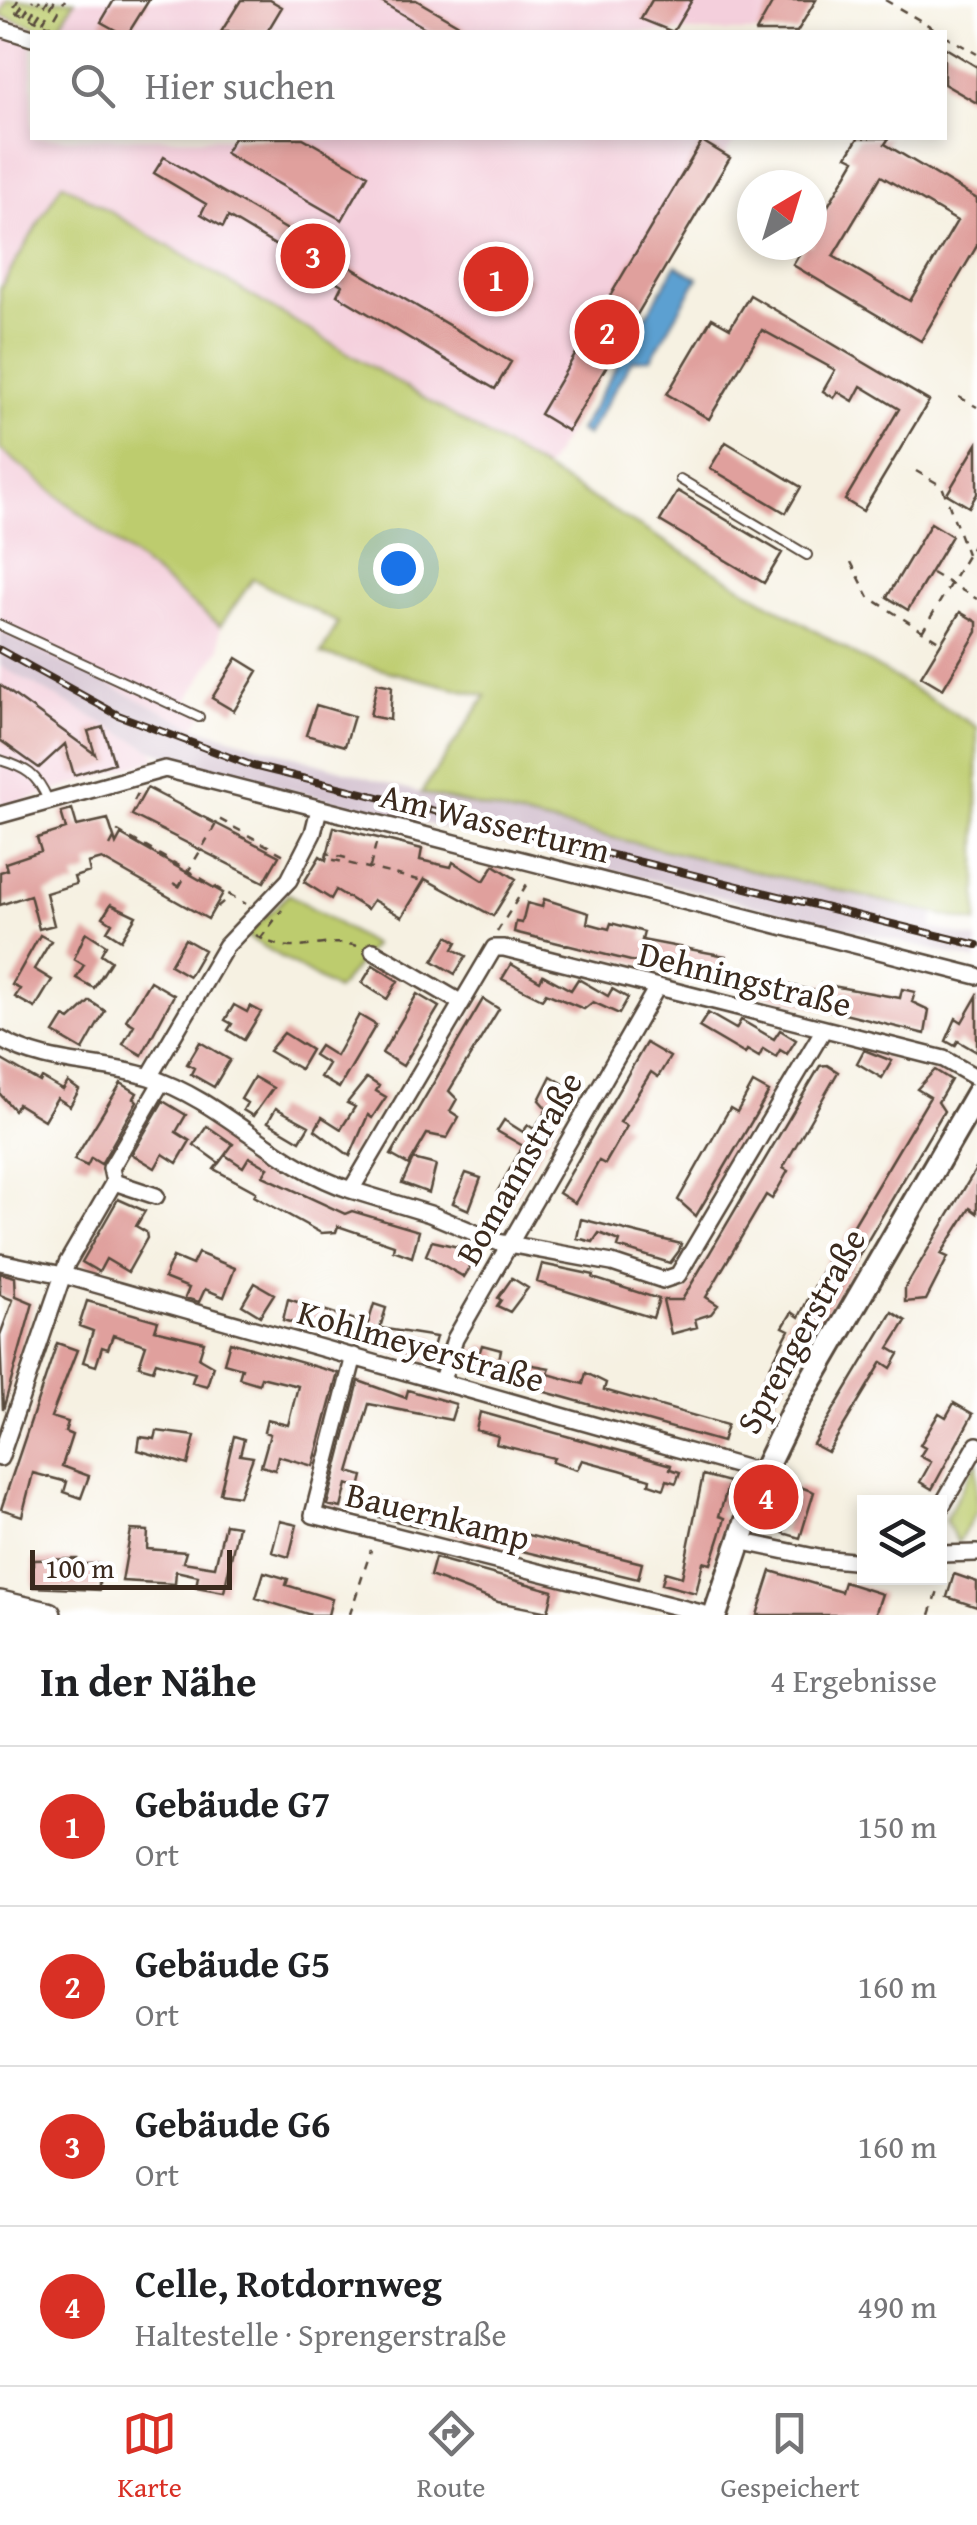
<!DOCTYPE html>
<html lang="de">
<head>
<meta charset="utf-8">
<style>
	:root { --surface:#fff; --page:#f6f6f6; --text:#202124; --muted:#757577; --line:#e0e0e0; --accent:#d93025 }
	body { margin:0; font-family:"Gentium Book Plus",serif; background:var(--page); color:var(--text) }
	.controls { position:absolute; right:30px; bottom:30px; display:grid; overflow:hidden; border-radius:0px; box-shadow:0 5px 15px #0003 }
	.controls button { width:90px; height:90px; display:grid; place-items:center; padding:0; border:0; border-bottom:2px solid var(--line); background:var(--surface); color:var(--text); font:50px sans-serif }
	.compass { position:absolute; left:737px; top:170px; width:90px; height:90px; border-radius:50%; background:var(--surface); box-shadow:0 5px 15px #0003; rotate:38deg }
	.scale { position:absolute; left:30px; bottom:25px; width:202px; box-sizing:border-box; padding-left:10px; border:5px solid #3b2a1e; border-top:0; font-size:28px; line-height:35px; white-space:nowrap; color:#3b2a1e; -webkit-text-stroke:8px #fff; paint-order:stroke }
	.you { position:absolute; left:398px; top:568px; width:35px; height:35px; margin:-25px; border:8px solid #fff; border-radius:50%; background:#1a73e8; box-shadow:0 0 0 15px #1a73e833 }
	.badge { display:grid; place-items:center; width:65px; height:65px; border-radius:50%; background:var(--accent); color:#fff; font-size:32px; font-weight:700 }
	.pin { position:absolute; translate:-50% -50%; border:5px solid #fff; box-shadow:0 2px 10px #0006 }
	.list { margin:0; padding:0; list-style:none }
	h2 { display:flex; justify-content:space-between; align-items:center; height:130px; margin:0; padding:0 40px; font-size:42px }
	h2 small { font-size:32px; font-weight:400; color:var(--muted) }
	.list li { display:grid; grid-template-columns:65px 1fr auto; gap:30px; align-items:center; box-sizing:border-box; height:160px; padding:0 40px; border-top:2px solid var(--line) }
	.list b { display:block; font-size:38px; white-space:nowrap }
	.list p { margin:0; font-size:32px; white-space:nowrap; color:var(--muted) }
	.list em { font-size:32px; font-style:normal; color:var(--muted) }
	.icon { flex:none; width:55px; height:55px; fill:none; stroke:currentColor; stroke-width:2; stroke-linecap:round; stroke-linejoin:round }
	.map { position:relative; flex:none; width:977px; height:1615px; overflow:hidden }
	.search { position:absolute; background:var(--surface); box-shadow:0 5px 15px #0003; left:30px; right:30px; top:30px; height:110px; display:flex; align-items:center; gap:25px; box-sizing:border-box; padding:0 35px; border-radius:0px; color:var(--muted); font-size:38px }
	.sheet { height:770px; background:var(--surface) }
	nav { display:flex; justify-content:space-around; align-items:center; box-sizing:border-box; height:140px; border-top:2px solid var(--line); background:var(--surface); font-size:28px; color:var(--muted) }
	nav a { display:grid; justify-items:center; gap:5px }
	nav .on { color:var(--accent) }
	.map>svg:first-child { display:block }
	.built { fill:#f4cfdc }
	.industrial { fill:#d0bdcc }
	.green { fill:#bdcc6e; stroke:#7c7b46; stroke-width:2.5 }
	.water { fill:#5ca0d1; stroke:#4c6578; stroke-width:2.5 }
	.building { fill:#e0a09d; fill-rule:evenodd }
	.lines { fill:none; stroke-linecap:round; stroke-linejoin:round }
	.lane-casing { stroke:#57483b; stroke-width:12 }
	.street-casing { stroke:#57483b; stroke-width:20 }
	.secondary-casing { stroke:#57483b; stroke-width:28 }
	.primary-casing { stroke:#57483b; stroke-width:30 }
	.path { stroke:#57483b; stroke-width:2.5; stroke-dasharray:8 8; stroke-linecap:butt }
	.lane { stroke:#fff; stroke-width:8 }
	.street { stroke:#fff; stroke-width:15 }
	.secondary { stroke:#fff; stroke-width:22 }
	.primary { stroke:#fff; stroke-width:25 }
	.rail-casing { stroke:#3b2a1e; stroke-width:8 }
	.rail { stroke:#fff; stroke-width:4; stroke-dasharray:11; stroke-linecap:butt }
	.labels { text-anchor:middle; stroke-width:9; stroke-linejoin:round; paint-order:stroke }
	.street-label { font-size:35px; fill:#3b2a1e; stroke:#fff }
</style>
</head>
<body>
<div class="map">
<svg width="977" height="1615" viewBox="0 0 977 1615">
	<rect width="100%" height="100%" fill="#fff"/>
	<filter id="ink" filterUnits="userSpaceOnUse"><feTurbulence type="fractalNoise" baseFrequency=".01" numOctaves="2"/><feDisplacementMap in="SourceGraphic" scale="20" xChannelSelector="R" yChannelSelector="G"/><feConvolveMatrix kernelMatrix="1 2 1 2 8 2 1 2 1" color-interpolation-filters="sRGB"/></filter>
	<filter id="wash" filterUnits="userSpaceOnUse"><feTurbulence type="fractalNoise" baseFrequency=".0048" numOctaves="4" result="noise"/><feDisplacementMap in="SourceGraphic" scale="40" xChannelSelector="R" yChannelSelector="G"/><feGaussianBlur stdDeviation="2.25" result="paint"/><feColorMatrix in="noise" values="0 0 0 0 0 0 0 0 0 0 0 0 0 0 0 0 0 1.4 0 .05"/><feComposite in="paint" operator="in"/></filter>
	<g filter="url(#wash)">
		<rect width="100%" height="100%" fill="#f6f1e2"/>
		<!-- built -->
		<path class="built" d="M0,0h816l-19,32h-765v106h704l-10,16 4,4 -205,346 -204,150 17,-31 -85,-44 -33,47v22l-32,52 19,8 -12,19 -195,-95z
			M0,666l152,84 5,9 -157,49z"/>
		<!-- industrial -->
		<path class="industrial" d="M0,632l195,95 226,66 514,120 -3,15 45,11v22l-764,-190 -61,-21 -152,-84z"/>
		<!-- green -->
		<path class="green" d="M7,0h68l-19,32h-5l-51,-16z
			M62,183l915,544v196l-556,-130 65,-97 -165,-42 17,-31 -85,-44 -33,47 -220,-177v-160z
			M289,894l84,51 -36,45 -91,-54z
			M977,1460v51l-19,32 -13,-23z"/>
		<!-- water -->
		<path class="water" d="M676,265l22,13 -47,81 -19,1 -45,76 -8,-5z"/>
		<g id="blocks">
			<!-- building -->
			<path class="building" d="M114,0h35l-20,32h-10l-18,-10z
				M241,0h29l12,7 -15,25h-46z
				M378,0h38l55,32h-39z
				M652,0h40l-19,32 -32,-13z
				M774,0h42l-19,32h-41z
				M944,47l33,20v36l-33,-19z
				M234,138h69l65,37 -26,45 -117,-67z
				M858,138h31l-4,6 92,55v47l-56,95 -128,-76 12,-20h7v-12l43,-73 -8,-4zM881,176l76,45 -47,80 -77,-45z
				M702,141l28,17 -162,273 -28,-17z
				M164,157l347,205 -16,27 -158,-94 5,-10 -114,-68 -5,10 -22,-13 5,-10 -52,-31z
				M480,249l50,29 -18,30 -49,-29z
				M750,295l179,106 -66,110 -18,-11 54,-91 -38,-23 -8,15 -15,-9 -4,6 -11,-7 12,-21 -73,-40 -53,89 -42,-25 45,-76 18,10z
				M726,442l75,45 -15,26 -76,-45z
				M977,444v50l-8,13 -22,-13z
				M678,491l104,62 -18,30 -104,-62z
				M931,523l21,13 -44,74 -21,-13z
				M960,612l17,10v10l-34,57 -22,-13z
				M237,658l21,13 -24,40 -22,-13z
				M377,683l15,3 -2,34 -20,-4z
				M0,685l95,69 -7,-23 15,-4 11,36 -40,12 -9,-31 -26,24 -39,-28z
				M316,705l38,11 -9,30 -39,-11z
				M147,788l132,68 -15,26 -132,-67z
				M72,809l5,17 31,-7 8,25 5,-9 102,58 -15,26 -106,-60 -14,4 2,9 -16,5 2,7 -30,9 8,32 -15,4 -9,-34 -30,10v-33l7,-2 -2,-7 36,-12 -4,-13 29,-9 -5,-17z
				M334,827l88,22 -2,11 31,7 2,-5 31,19 10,-16 22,14 -23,37 -68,-37 -23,38 -29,-17 -6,9 -31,-19 -5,9 -27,-17 16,-26 6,4z
				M544,899l45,14 -2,10 22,6 2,-6 33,9 -2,8 84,16 -3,13 96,23 2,-8 79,14 2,-9 13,3 -3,10 17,8 -4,24 -411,-102 2,-10 6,1 5,-20 15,4z
				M111,904l25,12 -15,24 -14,-9 5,-8 -9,-6z
				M86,932l20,13 -5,9 10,7 -17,27 -18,-10 8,-13 -10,-6z
				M40,935l11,6 -17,28 18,11 -17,28 -20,-11 5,-8 -8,-4z
				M448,936l9,6 -4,7 13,7 -11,18 -22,-13z
				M185,939l19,11 -15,26 -19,-11z
				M511,964l29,17 3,-6 28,15 7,-11 30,17 4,-7 16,9 -9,16 -26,-12 -9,7 -38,-16 -4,6 -40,-20z
				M373,965l25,16 -11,18 -25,-16z
				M150,981l24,14 -32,60 -19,-11 11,-19 -8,-5z
				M417,994l22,13 -36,59 -21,-13z
				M977,996v56l-19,-11 -3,5 -9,-5 10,-23 6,4z
				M483,999l16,10 -50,82 8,8 -7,12 9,6 -12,21 -20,-4 -18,31 -18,-10z
				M90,1001l15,10 -22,39 -29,-17 10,-16 6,3z
				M234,1005l13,7 3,-6 11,6 -17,28 -16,-10 4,-6 -7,-4z
				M708,1013l28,16 5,-9 33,19 6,-9 16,10 -9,14 -7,-4 -4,7 -13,-8 -4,8 -12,-7 -2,4 -46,-27z
				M359,1015l17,10 -37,63 -19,-11 8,-13 -14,-9 6,-9 16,10z
				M284,1033l27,17 -11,19 -31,-18z
				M200,1042l30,18 -16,27 -23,-13 3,-6 -7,-4z
				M646,1043l24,14 -12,20 -7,-5 -31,50 7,4 -22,38 -6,-3 -24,42 -16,-10z
				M864,1050l28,11 -10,17 -25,-15z
				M0,1059l40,23 2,-4 21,12 5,-8 11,8 -9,16 -13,-8 -13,22 -26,-16 -4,6 -14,-16z
				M827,1065l11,7 -55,96 5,3 -16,28 -6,-4 -60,102 12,8 -7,9 -16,5 2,8 -26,7 -8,-34h19l138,-234z
				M935,1070l16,10 -13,22 6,9 -182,309 -13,-12 40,-78 -6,-3 9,-15 7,5 35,-70 5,3 31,-52 60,-101 -13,-8z
				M551,1076l16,10 -4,13 5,3 -56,99 -15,-9 26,-46 -26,-15 7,-11 19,12 5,-7 6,4 13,-20 -8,-9z
				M254,1077l19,11 -20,28 -10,-6 4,-7 -6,-4z
				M367,1078l12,8 -3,5 10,6 -14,21 -4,-3 -18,41 -35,-26 7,-13 19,12 14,-22 -8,-4z
				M121,1083l16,10 -3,5 3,3 -36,63 -10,-6 -4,8 -13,-6z
				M753,1083l16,9 -73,124 -18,-16 52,-92 7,4z
				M163,1101l23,14 -10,17 14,9 -13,22 -14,-9 -8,14 -23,-14z
				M276,1108l33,18 -9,15 -32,-19z
				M207,1126l26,18 -14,19 -25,-18z
				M225,1155l18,12 6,-10 19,11 -5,8 82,38 7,-3 67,20 -7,26 -19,-7 1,-5 -56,-19 -2,6 -15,1 -67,-37 2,-4 -42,-23z
				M413,1159l23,6 -7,28 -27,-10z
				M977,1167v46l-7,-5 -29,46 7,3 -22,43 -21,2v-14z
				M466,1173l15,5 -12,32 -16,-7z
				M118,1199l27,12 -9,15 10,6 1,6 -19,34 -22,-13 -7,13 -17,-10z
				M581,1219l100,25 -2,7 -9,12 -52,-16 2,-6 -21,-8 -6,9 -16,-4z
				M432,1241l26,6 18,11 -12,19 -38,-22z
				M198,1253l37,15 -11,29 -19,-8 -6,13 -14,-4 4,-10 -25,-10 9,-21 19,8z
				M542,1264l52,11 -1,3 66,21 -6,19 -116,-36z
				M0,1273l15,4 1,19 17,7 -30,107 -3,-75 13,-35 -13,-5z
				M512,1278l16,10 -18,24 -13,-6 4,-6 -3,-2z
				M255,1283l19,11 -14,22 -18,-11z
				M288,1299l80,25 6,-20 12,4 -6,20 56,9 -7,24 -146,-41z
				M87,1301l71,20 -3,9 49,12 -5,16 14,8 -6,20 -15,-4 3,-9 -39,-11 -3,8 -14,-4 7,-21 -33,-10 -5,14 -6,-2 -6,19 -13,-4 10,-31 -14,-5z
				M892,1312l14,9 -17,27 10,6 -8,14 -9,-6 -54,90 -15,-8z
				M230,1342l108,31 -25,93 -35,-10 -3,14 -14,-4 9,-32 -6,-2 3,-12 21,5 10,-39 -37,-9 -2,7 -20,-6 3,-10 -18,-5z
				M57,1343l20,7 -26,67 17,5 -3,10 7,3 -10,31 27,10 -8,22 -17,-6 3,-10 -34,-9 -11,43 -21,-7z
				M482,1345l19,5 -2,9 51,9 -2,6 35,10 3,-11 20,10 -2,7 123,35 -5,17 -258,-73 1,-17 5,-4 10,3z
				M359,1381l47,17 2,-8 48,14 -5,16 -82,-16 -20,68 14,4 -3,12 -13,-4 -6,24 -14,-3z
				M954,1403l19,11 -41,75 -12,-7 11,-20 -11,-6 5,-8 -5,-3 19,-32 7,4z
				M480,1412l191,53 -1,4 10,3 -4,11 -9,-3 -3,9 -15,-5 1,-5 -30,-9 -38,-10 -5,10 -25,-8 2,-4 -58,-14 2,-8 -22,-6z
				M157,1431l38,5 -7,29 -50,-15 2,-13 15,2z
				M234,1436l10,3 -4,16 13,2 -14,39 -19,-3z
				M703,1475l26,7 -10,34 6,2 -5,18 -9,28 -8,-2 -7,31 -34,-9 3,-12 17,5z
				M798,1486l16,6 -14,46 -17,-5z
				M384,1498l49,12 -4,19 -50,-12z
				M454,1517l188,46 -4,16 -187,-45z
				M280,1521l17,4 -8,32 -17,-5z
				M225,1524l13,2 -14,66 -28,-5 2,-11 -22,-5 -1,13 -53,-3 9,-51 17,1 -1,18 39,3 -3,10 32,5z
				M435,1558l118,33 -5,21 -50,-10 -68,-26z
				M77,1559l-1,5h23v26l-66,-3v-27z
				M771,1571l70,21 3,-10 38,12 -7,21h-118z
				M264,1572l24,7 -2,6 46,14 -4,16h-17l-55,-17z
				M954,1574l23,8v25l-30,-10z"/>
		</g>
	</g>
	<g filter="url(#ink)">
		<use href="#blocks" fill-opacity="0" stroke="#57483b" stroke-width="2.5"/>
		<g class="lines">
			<!-- lane casing -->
			<g class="lane-casing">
				<path id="lane" d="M680,479l127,76
					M0,625l199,92
					M0,760c26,8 37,14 48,40"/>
			</g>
			<!-- street casing -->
			<g class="street-casing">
				<path id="street" d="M0,28l32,10
					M0,815l165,-46 812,207
					M373,951l87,51
					M824,1029l-146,246 -15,5 -51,-17 -115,-21 -67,-28 -79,-24 143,-242h10l440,111 33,19
					M0,1039c48,28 98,22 149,38 74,24 127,89 202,113
					M149,1077l77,-131 63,-66 24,-47 6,-24
					M114,1182l42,14
					M0,1262l63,13 700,198
					M354,1356l-41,159 396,100
					M442,1380l13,-41 201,-350
					M0,1458l67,-195 47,-81 -3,-14 50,-85
					M940,1509l37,-64
					M739,1541l80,17 45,4
					M940,1554l37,-1"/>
			</g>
			<!-- secondary casing -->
			<g class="secondary-casing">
				<path id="secondary" d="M715,1615l48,-142 30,-62 184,-317"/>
			</g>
			<!-- primary casing -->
			<g class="primary-casing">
				<path id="primary" d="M0,1604l48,11"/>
			</g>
			<!-- path -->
			<path class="path" d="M18,0l-6,11 38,15
				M885,0l55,32
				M18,12l8,-12
				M24,15l9,-15
				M30,17l10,-17
				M36,19l12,-19
				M43,22l12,-22
				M47,31l18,-31
				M944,35l33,19
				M959,397l18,10
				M916,471l26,15 25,68
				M851,562l18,35 71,45
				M932,573l45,26
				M922,632l55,-93
				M151,789l63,34
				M134,801l4,-8
				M110,846l8,-15 128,73
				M346,858l-19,-5 -1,5 101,24
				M370,867l8,-31
				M173,883l11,6
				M179,887l40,-68 65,36
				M217,907l13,-11
				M497,932l33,-53
				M256,935c41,26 61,0 102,11
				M260,939l22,-29
				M350,1614l21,-64
				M930,1615l15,-46"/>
			<!-- lane -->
			<use href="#lane" class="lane"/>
			<!-- street -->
			<use href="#street" class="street"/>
			<!-- secondary -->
			<use href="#secondary" class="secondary"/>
			<!-- primary -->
			<use href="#primary" class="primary"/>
			<!-- rail casing -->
			<g class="rail-casing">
				<path id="rail" d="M0,650l118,65 135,51 724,179"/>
			</g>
			<!-- rail -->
			<use href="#rail" class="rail"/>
		</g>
	</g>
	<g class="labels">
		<!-- street labels -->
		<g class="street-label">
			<text transform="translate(495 823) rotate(14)" y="12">Am Wasserturm</text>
			<text transform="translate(745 979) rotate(14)" y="12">Dehningstraße</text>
			<text transform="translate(519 1168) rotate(-60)" y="12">Bomannstraße</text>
			<text transform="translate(801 1331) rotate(-61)" y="12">Sprengerstraße</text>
			<text transform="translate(421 1346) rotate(16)" y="12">Kohlmeyerstraße</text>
			<text transform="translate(438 1516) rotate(14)" y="12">Bauernkamp</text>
		</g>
	</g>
</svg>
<div class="controls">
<button><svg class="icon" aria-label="layers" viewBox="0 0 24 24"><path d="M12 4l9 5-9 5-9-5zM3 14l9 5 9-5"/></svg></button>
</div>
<svg class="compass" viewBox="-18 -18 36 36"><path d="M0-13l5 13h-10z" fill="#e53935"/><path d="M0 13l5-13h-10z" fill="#757577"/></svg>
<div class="scale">100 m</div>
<div class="you"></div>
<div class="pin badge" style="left:496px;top:279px">1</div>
<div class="pin badge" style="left:607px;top:332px">2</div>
<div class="pin badge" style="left:313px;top:256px">3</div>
<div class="pin badge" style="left:766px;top:1497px">4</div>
<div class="search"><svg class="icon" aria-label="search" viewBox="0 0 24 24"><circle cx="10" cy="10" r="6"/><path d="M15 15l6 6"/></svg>Hier suchen</div>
</div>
<section class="sheet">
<h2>In der Nähe<small>4 Ergebnisse</small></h2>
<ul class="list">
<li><span class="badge">1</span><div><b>Gebäude G7</b><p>Ort</p></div><em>150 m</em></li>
<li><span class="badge">2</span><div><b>Gebäude G5</b><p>Ort</p></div><em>160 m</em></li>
<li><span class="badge">3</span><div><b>Gebäude G6</b><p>Ort</p></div><em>160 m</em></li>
<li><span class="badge">4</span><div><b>Celle, Rotdornweg</b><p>Haltestelle · Sprengerstraße</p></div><em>490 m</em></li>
</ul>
</section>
<nav>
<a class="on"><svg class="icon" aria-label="map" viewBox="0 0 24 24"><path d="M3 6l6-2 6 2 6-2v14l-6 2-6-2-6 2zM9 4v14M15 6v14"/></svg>Karte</a>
<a><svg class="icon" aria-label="directions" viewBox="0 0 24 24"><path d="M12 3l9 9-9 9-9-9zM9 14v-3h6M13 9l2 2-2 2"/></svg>Route</a>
<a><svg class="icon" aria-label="saved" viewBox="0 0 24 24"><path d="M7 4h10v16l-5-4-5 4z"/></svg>Gespeichert</a>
</nav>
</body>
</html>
